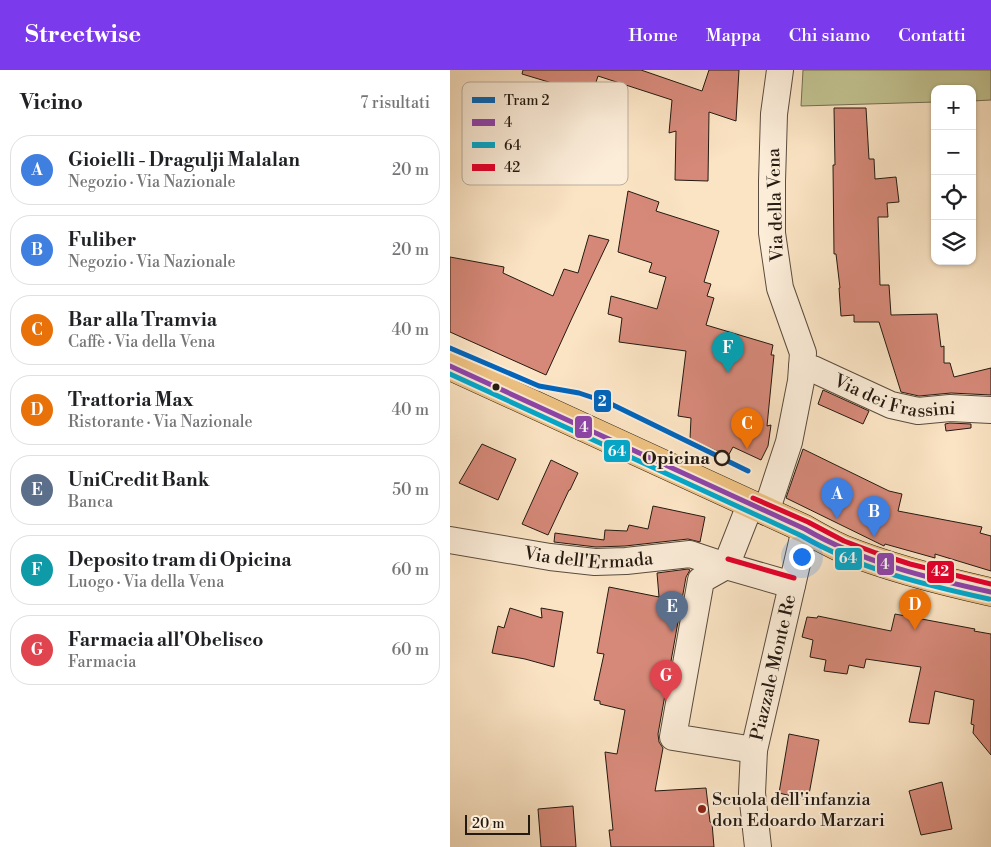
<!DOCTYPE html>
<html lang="it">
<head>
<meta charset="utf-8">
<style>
	:root { --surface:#fff; --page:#f2f2f2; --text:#202124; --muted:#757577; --line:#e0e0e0; --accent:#7c3aed }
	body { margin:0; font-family:"Libre Bodoni",serif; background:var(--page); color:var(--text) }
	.controls { position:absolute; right:15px; top:15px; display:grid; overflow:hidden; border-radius:10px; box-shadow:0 1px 4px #0004 }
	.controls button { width:45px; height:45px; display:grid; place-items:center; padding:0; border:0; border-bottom:1px solid var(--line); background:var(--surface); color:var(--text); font:25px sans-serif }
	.scale { position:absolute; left:15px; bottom:12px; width:65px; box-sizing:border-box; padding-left:5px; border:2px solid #241a11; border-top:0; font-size:14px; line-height:18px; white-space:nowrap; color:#241a11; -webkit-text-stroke:4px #fcedd9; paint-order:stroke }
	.you { position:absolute; left:351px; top:486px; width:18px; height:18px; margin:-12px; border:4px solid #fff; border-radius:50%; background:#1a73e8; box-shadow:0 0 0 8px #1a73e833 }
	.badge { display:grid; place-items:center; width:32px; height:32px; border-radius:50%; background:var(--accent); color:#fff; font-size:16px; font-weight:700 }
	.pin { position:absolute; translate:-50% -41px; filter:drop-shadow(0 1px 2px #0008) }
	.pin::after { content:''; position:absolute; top:26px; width:18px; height:15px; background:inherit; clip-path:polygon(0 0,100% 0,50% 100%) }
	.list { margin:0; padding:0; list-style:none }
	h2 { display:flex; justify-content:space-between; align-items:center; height:65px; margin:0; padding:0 20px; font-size:21px }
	h2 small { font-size:16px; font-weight:400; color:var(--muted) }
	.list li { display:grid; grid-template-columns:32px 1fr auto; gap:15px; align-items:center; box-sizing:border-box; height:70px; margin:0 10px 10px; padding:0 10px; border:1px solid var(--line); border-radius:20px }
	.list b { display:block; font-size:19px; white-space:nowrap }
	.list p { margin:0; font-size:16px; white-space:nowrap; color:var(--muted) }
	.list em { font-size:16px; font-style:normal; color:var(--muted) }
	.icon { flex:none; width:28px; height:28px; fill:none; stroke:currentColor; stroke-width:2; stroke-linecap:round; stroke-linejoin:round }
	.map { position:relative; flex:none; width:541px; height:777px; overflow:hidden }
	header { display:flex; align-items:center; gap:30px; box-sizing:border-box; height:70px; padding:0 25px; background:var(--accent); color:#fff }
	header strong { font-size:24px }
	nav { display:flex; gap:28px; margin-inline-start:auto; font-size:18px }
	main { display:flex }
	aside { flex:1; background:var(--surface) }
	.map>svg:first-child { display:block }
	.green { fill:#c2c391; stroke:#736e51 }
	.building { fill:#d68979; stroke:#241a11 }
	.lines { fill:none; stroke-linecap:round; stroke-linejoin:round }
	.street-casing { stroke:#5a4c3e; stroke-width:28 }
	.primary-casing { stroke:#241a11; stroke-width:29 }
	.street { stroke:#fcedd9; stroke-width:26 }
	.primary { stroke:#eec282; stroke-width:28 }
	.bus-1-casing { stroke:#fcedd9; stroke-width:9 }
	.bus-2-casing { stroke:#fcedd9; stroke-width:9 }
	.bus-3-casing { stroke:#fcedd9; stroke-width:9 }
	.bus-1 { stroke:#8e44ad; stroke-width:5 }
	.bus-2 { stroke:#00a9ce; stroke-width:5 }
	.bus-3 { stroke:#e4002b; stroke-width:5 }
	.tram-1-casing { stroke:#fcedd9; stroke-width:9 }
	.tram-1 { stroke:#0065bd; stroke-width:5 }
	.bus-dot { fill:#241a11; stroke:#fcedd9; stroke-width:2 }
	.stop-dot { fill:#fcedd9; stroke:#241a11; stroke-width:2.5 }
	.poi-dot { fill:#8f2418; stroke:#fcedd9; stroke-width:2 }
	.labels { text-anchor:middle; stroke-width:4; stroke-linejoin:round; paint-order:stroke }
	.street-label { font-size:18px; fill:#241a11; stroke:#fcedd9 }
	.stop-label { font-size:18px; font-weight:bold; fill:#241a11; stroke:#fcedd9; text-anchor:end }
	.poi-label { font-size:18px; fill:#241a11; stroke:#fcedd9; text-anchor:start }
	.key { fill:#fcedd9; stroke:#bbae9d; stroke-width:1 }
	.key-label { font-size:14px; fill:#241a11 }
	.line-badge { stroke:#fcedd9; stroke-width:2 }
	.badge-label { font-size:14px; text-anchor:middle; font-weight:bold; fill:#fff }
</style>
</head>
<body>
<header>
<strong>Streetwise</strong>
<nav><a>Home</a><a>Mappa</a><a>Chi siamo</a><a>Contatti</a></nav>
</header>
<main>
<aside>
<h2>Vicino<small>7 risultati</small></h2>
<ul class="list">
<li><span class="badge" style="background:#3f7fe0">A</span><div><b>Gioielli - Dragulji Malalan</b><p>Negozio · Via Nazionale</p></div><em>20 m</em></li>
<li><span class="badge" style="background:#3f7fe0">B</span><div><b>Fuliber</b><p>Negozio · Via Nazionale</p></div><em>20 m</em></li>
<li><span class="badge" style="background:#e8710a">C</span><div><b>Bar alla Tramvia</b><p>Caffè · Via della Vena</p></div><em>40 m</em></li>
<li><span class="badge" style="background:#e8710a">D</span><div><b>Trattoria Max</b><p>Ristorante · Via Nazionale</p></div><em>40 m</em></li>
<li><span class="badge" style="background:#5c6f8a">E</span><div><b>UniCredit Bank</b><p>Banca</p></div><em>50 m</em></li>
<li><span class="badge" style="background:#0f9aa8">F</span><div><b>Deposito tram di Opicina</b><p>Luogo · Via della Vena</p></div><em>60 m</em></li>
<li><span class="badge" style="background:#e0444e">G</span><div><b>Farmacia all'Obelisco</b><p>Farmacia</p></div><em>60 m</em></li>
</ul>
</aside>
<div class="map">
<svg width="541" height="777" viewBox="0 0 541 777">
	<rect width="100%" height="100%" fill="#fbe4c4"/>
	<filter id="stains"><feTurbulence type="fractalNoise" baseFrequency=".004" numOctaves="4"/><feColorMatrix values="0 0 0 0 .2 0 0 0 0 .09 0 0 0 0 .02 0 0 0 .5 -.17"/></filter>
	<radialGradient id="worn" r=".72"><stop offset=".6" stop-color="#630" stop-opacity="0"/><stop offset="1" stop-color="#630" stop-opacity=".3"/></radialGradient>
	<!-- green -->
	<path class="green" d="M353,0h188v30l-19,1v-12h-37v13l-134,4z"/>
	<!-- building -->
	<path class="building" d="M73,0h118l61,21 7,-21h30l-3,51 -27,-9 -1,69 -33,-1 1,-49 -7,2 3,-33 -74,-24 -6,19 -70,-21z
		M384,38h32l3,51h5l1,20 21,-2 3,25 -12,1 1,14h-10l2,68h9l2,30 46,-1 4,33 3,-1v17h6l4,14 37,-9v27l-40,-2 -32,3 -18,-4 -22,-70h-25v-7l-13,1 -2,-28h1l-4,-34h-2l-1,-89h2z
		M178,121l31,11 -3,9 63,20 -15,51 7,2 -4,12 7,2 -8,27 67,20 -2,10h3l-7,71 4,-1 -3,21 -7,14 -28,-13 -5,9 -38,-17 1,-21 -13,-2 8,-65 -67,-9 3,-24 -14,-4 3,-18 46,13 9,-32 -17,-5 3,-9 -34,-11z
		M139,165l20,5 -37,78 -26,57 -96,-43v-75l54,10 -1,6 50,23 11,-27 14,4z
		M373,320l46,21 -6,13 -45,-20z
		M500,353l21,1v4l-25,3 -1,-7z
		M32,374l34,15 -18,41 -39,-17z
		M353,379l86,42 13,3 -4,17 84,16 -2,6 11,3v35l-56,-17v4l-50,-14 -1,2 -98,-48z
		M101,390l27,13 -8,17h-1l-21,45 -26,-11z
		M203,436l52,11 -5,25 -12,-3 -63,7 -29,1 -42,-5 1,-9 49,7 1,-10 22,1 2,-6 19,4z
		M238,499l2,1 -4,7 -28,157 1,8 4,6 -8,43 51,-3 4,34 2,1 2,24h-103l-2,-17h4l-8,-78 12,2 8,-44 -25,-6v-3l-6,-1 10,-46 -7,-1 12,-66 50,10 -2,-24z
		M60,538l32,10 -1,-10 22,4 -9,55 -29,-8 -33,-6 6,-27 6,2z
		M445,544l80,15 -1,2 17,3v121l-18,-22 1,-8 -3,-1 3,-24 -39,-9 -6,33 -20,-2 12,-55 -55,-8 -2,9 -15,-3 -2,9 -23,-3 2,-11 -16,-3 3,-17 -11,-3 5,-20 10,1 1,-2 73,15z
		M339,664l30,6 -11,60 -29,-7z
		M492,712l10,47 -31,6 -12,-44z
		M123,736l3,41h-35l-3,-38z"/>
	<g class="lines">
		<!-- street casing -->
		<g class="street-casing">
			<g id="street">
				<path id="s1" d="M352,297l11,2 78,36 27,6 32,-3 41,2"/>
				<path d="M300,435l-24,61 -25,14 -28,157 81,13"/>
				<path d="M316,442l23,-70 12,-61 2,-28 -23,-65 -8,-55v-52l2,-67 6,-44"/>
				<path id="s2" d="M0,470l100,17 45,5 31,-1 64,-7 36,12 66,19"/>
				<path id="s3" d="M308,777l-6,-54 2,-43 51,-221"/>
			</g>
		</g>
		<!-- primary casing -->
		<g class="primary-casing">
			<path id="primary" d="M0,296l355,163c12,7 25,14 38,20 47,19 98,32 148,43"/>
		</g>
		<!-- street -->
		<use href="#street" class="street"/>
		<!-- primary -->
		<use href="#primary" class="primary"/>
		<!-- bus-1 casing -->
		<g class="bus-1-casing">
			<path id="bus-1" d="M0,296l355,163c57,33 122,49 186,63"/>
		</g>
		<!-- bus-2 casing -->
		<g class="bus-2-casing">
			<path id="bus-2" d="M0,304l352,162c57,33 123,49 187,63"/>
		</g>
		<!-- bus-3 casing -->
		<g class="bus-3-casing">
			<path id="bus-3" d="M303,428l55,24 36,19 32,12 34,11 81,20
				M278,489l66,19"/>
		</g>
		<!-- bus-1 -->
		<use href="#bus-1" class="bus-1"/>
		<!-- bus-2 -->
		<use href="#bus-2" class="bus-2"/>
		<!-- bus-3 -->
		<use href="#bus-3" class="bus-3"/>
		<!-- tram-1 casing -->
		<g class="tram-1-casing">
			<path id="tram-1" d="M0,278l89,38 40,7 30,10 139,68"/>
		</g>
		<!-- tram-1 -->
		<use href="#tram-1" class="tram-1"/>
	</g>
	<!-- markers -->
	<circle class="bus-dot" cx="46" cy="317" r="4.5"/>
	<circle class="stop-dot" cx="272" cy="388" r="7"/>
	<circle class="poi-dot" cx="252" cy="739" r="5"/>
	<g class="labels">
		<!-- street labels -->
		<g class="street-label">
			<text transform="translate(325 135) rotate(-92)" y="6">Via della Vena</text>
			<text dy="6" stroke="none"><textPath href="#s1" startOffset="99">Via dei Frassini</textPath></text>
			<text dy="6" stroke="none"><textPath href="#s2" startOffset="140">Via dell'Ermada</textPath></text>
			<text dy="6" stroke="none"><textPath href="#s3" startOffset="182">Piazzale Monte Re</textPath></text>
		</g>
		<!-- stop labels -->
		<g class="stop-label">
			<text x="260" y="394">Opicina</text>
		</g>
		<!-- poi labels -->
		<g class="poi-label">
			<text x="262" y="735">Scuola dell'infanzia<tspan x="262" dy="21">don Edoardo Marzari</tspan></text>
		</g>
	</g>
	<!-- legend -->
	<rect x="12" y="12" width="166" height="103" rx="8" class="key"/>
	<rect x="22" y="27" width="23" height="6" fill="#0065bd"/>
	<rect x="22" y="49" width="23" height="7" fill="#8e44ad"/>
	<rect x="22" y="72" width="23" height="6" fill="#00a9ce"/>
	<rect x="22" y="94" width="23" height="7" fill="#e4002b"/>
	<g class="key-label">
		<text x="54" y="35">Tram 2</text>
		<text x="54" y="57">4</text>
		<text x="54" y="80">64</text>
		<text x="54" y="102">42</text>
	</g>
	<g class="line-badge">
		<rect x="143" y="319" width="19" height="24" rx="5" fill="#0065bd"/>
		<rect x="124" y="345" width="19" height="24" rx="5" fill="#8e44ad"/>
		<rect x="153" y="369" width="28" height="24" rx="5" fill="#00a9ce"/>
		<rect x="384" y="477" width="29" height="24" rx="5" fill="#00a9ce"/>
		<rect x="426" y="482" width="19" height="24" rx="5" fill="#8e44ad"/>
		<rect x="476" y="490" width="29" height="24" rx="5" fill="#e4002b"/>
	</g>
	<g class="badge-label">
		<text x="152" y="336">2</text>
		<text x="134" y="362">4</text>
		<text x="167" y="386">64</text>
		<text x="398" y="493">64</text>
		<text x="435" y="499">4</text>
		<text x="490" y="506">42</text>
	</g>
	<rect width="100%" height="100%" filter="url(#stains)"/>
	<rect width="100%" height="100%" fill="url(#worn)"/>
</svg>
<div class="controls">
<button>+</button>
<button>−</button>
<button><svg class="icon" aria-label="locate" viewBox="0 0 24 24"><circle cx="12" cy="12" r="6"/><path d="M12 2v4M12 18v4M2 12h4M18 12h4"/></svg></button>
<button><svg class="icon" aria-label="layers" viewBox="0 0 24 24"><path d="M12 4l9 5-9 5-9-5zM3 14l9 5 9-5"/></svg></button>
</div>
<div class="scale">20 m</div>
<div class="you"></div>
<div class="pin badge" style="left:387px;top:449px;background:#3f7fe0">A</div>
<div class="pin badge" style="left:424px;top:467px;background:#3f7fe0">B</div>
<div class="pin badge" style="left:297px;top:379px;background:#e8710a">C</div>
<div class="pin badge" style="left:465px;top:560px;background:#e8710a">D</div>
<div class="pin badge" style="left:222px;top:562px;background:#5c6f8a">E</div>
<div class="pin badge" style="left:278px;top:303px;background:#0f9aa8">F</div>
<div class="pin badge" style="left:216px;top:631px;background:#e0444e">G</div>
</div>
</main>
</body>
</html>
